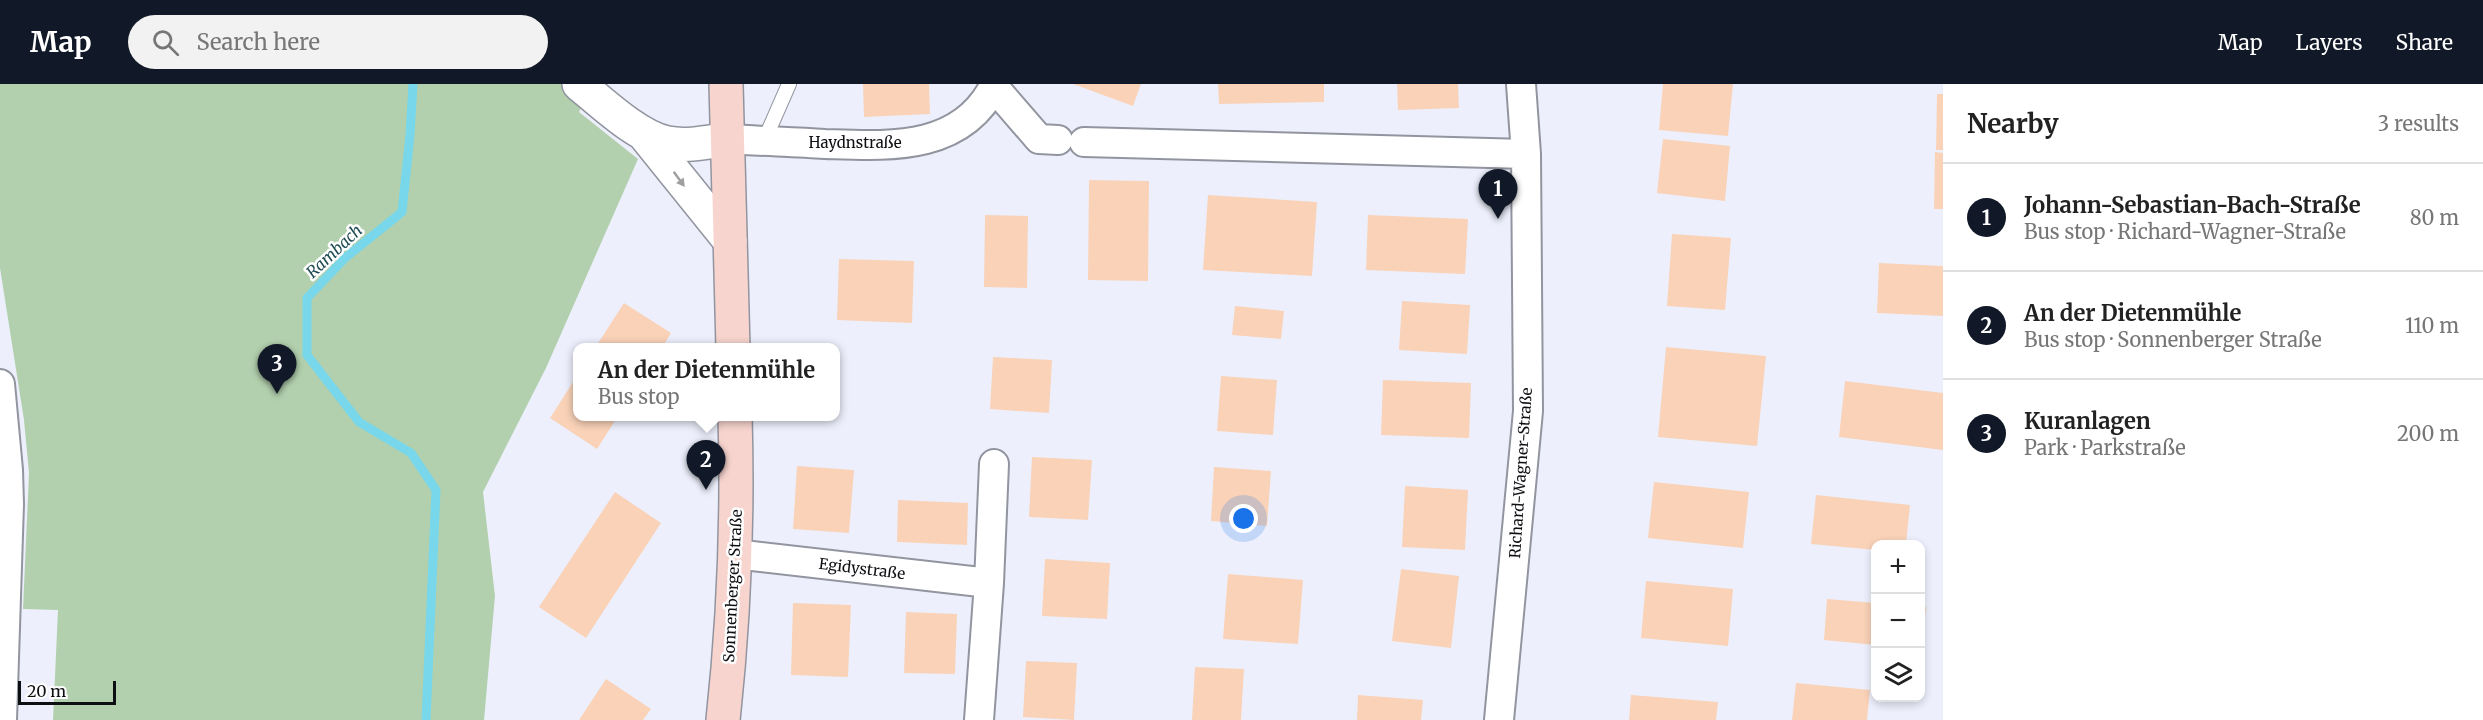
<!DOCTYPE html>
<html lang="en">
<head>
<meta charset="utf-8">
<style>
	:root { --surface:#fff; --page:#f2f2f2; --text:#222; --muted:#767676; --line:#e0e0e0; --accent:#111827 }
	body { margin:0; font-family:Merriweather,serif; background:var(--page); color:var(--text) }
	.controls { position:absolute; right:18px; bottom:18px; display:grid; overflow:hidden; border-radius:12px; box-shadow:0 3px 9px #0003 }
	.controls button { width:54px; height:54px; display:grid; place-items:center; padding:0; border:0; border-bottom:2px solid var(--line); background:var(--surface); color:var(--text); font:30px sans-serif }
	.scale { position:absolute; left:18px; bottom:15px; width:98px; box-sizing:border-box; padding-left:6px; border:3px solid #0e0f13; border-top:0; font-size:16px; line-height:21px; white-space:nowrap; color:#0e0f13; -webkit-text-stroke:4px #fefefe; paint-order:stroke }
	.you { position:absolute; left:1244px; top:435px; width:21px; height:21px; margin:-15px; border:4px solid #fff; border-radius:50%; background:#1a73e8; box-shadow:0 0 0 9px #1a73e833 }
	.badge { display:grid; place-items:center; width:39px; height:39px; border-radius:50%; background:var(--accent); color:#fff; font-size:20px; font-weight:700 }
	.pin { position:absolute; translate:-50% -50px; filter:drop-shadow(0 2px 3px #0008) }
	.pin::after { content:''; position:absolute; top:32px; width:21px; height:18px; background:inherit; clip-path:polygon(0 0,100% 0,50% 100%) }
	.popup { position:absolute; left:573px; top:259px; width:267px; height:78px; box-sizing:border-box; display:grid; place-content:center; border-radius:12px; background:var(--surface); filter:drop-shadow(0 2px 4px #0005); font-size:20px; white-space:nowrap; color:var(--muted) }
	.popup b { font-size:22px; color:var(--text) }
	.popup::after { content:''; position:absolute; left:50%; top:100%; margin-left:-12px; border:12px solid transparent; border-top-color:var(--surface) }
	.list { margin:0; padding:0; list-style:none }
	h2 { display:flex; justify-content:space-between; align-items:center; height:78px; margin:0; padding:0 24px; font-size:26px }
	h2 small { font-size:20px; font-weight:400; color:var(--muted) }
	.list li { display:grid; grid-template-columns:39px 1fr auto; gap:18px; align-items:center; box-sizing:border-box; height:108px; padding:0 24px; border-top:2px solid var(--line) }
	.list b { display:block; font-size:22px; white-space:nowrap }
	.list p { margin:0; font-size:20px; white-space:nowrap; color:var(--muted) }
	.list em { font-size:20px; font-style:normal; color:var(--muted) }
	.icon { flex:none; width:33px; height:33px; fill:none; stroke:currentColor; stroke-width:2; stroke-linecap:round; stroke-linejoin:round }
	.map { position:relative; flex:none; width:1943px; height:636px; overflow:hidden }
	header { display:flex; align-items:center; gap:36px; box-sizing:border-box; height:84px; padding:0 30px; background:var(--accent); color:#fff }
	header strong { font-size:28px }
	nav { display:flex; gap:33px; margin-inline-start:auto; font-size:21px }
	.search { width:420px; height:54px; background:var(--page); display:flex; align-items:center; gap:15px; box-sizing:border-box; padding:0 21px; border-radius:33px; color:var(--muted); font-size:22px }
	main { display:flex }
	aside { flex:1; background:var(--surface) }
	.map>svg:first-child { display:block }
	.green { fill:#b2d0ae }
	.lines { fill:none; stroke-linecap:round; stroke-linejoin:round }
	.stream { stroke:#78d7ea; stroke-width:9 }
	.building { fill:#f9d2b8 }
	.service-casing { stroke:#92959f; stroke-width:16 }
	.minor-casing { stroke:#92959f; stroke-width:32 }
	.tertiary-casing { stroke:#92959f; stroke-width:36 }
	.secondary-casing { stroke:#92959f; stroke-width:36 }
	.service { stroke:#fff; stroke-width:14 }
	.minor { stroke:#fff; stroke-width:28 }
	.tertiary { stroke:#fff; stroke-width:33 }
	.secondary { stroke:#f7d4ce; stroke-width:33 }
	.oneway { fill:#9f9fa1 }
	.labels { text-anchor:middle; stroke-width:5; stroke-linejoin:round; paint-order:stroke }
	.street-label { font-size:15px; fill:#0e0f13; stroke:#fefefe }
	.water-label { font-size:16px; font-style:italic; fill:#1f4b53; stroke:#fefefe }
</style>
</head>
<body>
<header>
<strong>Map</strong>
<div class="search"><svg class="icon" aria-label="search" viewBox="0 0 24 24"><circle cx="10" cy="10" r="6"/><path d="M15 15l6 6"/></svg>Search here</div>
<nav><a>Map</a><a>Layers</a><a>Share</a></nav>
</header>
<main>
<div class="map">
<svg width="1943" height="636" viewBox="0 0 1943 636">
	<rect width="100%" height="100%" fill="#edf0fc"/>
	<!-- green -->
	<path class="green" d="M0,0h592l-13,28 59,47 -92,209 -63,124 12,104 -11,124h-431l5,-110 -35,-1 6,-136 -5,-53 -24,-152z"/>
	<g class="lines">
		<!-- stream -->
		<path class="stream" d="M413,0l-3,51 -8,77 -57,46 -38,40v57l52,67 52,31 25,37 -10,230"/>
	</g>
	<!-- building -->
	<path class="building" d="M863,0h66l1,30 -66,3z
		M1073,0h68l-8,22z
		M1218,0h106v18l-105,2z
		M1397,0h61l1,24 -61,2z
		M1663,0h70l-5,52 -69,-6z
		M1937,10h6v56h-7z
		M1663,55l67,7 -5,55 -68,-8z
		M1935,68l8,1v56h-9z
		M1089,96l60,1 -1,100 -60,-1z
		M1208,111l109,7 -5,74 -109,-6z
		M985,131l43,1 -1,72 -43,-1z
		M1368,131l100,4 -3,55 -99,-4z
		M1672,150l59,4 -6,72 -58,-4z
		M839,175l75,2 -2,62 -75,-3z
		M1879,179l64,3v50l-66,-3z
		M1402,217l68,4 -3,49 -68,-4z
		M624,219l47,30 -9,15h-67z
		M1235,222l49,5 -3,28 -49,-4z
		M1666,263l100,9 -9,90 -99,-9z
		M993,273l59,3 -3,53 -59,-4z
		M577,292v40h41l-21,33 -47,-31z
		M1221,292l56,4 -4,55 -56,-4z
		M1383,296l88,3 -2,55 -88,-3z
		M1845,297l98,12v57l-104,-13z
		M1032,373l60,3 -4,60 -59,-3z
		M797,382l57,4 -5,63 -56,-4z
		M1214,383l57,4 -4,55 -56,-5z
		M1654,398l95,10 -6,56 -95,-10z
		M1405,402l63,4 -3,60 -63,-3z
		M615,408l46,31 -75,115 -47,-31z
		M1816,411l94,10 -4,39h-30v6l-65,-6z
		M898,416l70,3 -1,42 -70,-3z
		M1045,475l65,4 -3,56 -65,-3z
		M1401,485l58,7 -8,72 -59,-7z
		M1228,490l75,6 -5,64 -75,-5z
		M1646,497l87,8 -5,57 -87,-8z
		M1827,515l49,4v42l-52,-5z
		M793,519l58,2 -3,72 -57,-2z
		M1920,523h6l-4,39h-2z
		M906,528l51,2 -2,60 -51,-1z
		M1026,577l51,2 -3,57 -51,-3z
		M1195,583l49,2 -3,51h-49z
		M606,595l45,30 -8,11h-64z
		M1796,599l74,7 -3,30h-75z
		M1358,611l65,5 -2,20h-64z
		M1631,611l87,7 -2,18h-87z"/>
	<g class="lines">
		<!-- service casing -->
		<g class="service-casing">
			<path id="service" d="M764,57l25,-57"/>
		</g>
		<!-- minor casing -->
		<g class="minor-casing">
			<path id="minor" d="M994,3l45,52 19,1
				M728,55c32,2 64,3 97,5 63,2 137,8 170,-60
				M1084,58l442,12
				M0,300l8,86 1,34 -7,216
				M735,470l254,29
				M979,636l10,-137 5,-119
				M1499,636l29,-309 -2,-257 -5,-70"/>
		</g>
		<!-- tertiary casing -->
		<g class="tertiary-casing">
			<path id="tertiary" d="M579,0c23,19 59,53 88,59 21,4 41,-1 61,-4
				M643,49l87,108"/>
		</g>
		<!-- secondary casing -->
		<g class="secondary-casing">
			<path id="secondary" d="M726,0l7,264
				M723,636c11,-101 15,-202 12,-304"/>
		</g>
		<!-- service -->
		<use href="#service" class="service"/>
		<!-- minor -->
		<use href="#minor" class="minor"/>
		<!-- tertiary -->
		<use href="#tertiary" class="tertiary"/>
		<!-- secondary -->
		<use href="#secondary" class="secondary"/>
	</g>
	<!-- one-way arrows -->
	<defs><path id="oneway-solid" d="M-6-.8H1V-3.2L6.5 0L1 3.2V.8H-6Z" transform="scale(1.5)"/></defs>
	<use class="oneway" href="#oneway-solid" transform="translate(679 95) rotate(54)"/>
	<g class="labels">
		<!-- street labels -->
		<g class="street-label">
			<text x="855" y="64">Haydnstraße</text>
			<text transform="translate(1521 389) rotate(-86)" y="5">Richard-Wagner-Straße</text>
			<text transform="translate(862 485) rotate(7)" y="5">Egidystraße</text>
			<text transform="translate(733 502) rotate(-87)" y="5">Sonnenberger Straße</text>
		</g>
		<!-- water labels -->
		<g class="water-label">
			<text transform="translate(334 167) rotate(-43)" y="6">Rambach</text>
		</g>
	</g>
</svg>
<div class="controls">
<button>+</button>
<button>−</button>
<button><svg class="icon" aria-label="layers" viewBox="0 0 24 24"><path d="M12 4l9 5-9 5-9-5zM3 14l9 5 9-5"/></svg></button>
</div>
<div class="scale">20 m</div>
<div class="you"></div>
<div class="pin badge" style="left:1498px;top:135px">1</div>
<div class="pin badge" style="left:706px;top:406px">2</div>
<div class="popup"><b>An der Dietenmühle</b>Bus stop</div>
<div class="pin badge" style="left:277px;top:310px">3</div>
</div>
<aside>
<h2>Nearby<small>3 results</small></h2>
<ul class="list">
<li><span class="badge">1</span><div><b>Johann-Sebastian-Bach-Straße</b><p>Bus stop · Richard-Wagner-Straße</p></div><em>80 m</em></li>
<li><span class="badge">2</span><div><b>An der Dietenmühle</b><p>Bus stop · Sonnenberger Straße</p></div><em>110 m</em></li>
<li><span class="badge">3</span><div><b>Kuranlagen</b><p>Park · Parkstraße</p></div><em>200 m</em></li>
</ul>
</aside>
</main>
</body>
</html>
